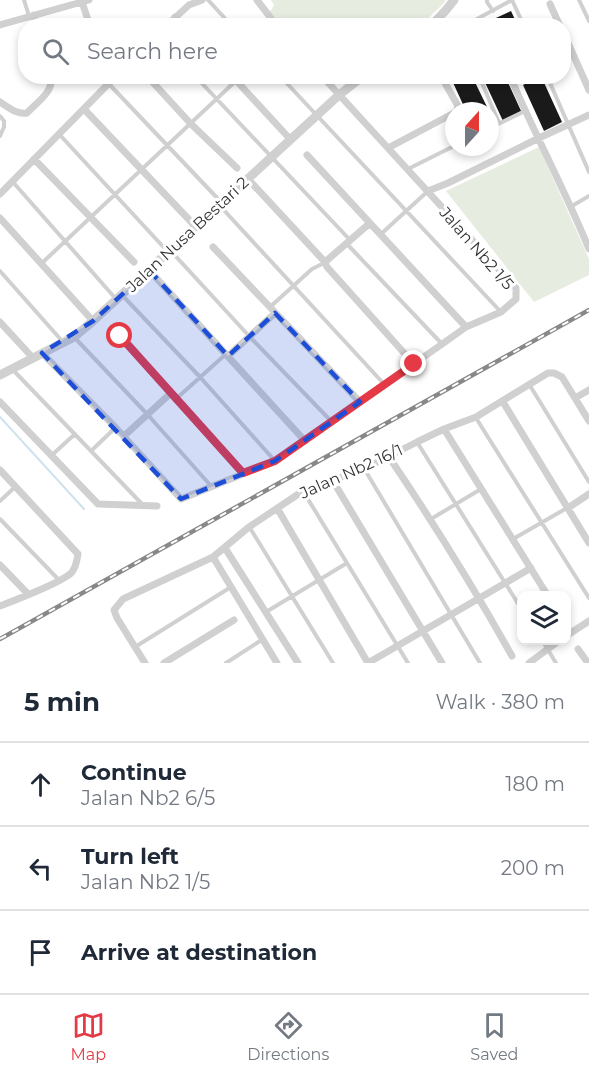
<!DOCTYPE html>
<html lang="en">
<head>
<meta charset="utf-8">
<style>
	:root { --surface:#fff; --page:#f2f2f3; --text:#1f2937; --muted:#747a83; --line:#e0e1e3; --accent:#e63946 }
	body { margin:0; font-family:Montserrat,sans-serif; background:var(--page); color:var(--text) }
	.controls { position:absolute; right:18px; bottom:18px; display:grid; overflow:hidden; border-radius:12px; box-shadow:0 3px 9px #0003 }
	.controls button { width:54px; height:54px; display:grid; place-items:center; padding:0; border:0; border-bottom:2px solid var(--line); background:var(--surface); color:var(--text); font:30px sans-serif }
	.compass { position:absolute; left:445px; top:102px; width:54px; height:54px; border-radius:50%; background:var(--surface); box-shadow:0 3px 9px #0003; rotate:21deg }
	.stop { position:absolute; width:18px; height:18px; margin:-14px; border:4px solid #e63946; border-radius:50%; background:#fff }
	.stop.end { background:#e63946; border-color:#fff; box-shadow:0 2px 6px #0008 }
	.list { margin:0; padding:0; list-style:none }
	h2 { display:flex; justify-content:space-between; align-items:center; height:78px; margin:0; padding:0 24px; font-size:26px }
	h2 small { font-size:20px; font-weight:400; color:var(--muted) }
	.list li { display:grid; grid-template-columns:39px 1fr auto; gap:18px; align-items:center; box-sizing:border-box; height:84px; padding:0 24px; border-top:2px solid var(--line) }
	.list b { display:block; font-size:22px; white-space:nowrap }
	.list p { margin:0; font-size:20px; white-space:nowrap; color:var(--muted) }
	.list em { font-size:20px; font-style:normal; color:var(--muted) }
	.icon { flex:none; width:33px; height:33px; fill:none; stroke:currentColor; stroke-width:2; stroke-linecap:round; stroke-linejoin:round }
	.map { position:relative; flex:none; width:589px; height:663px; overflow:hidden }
	.search { position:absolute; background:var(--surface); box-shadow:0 3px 9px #0003; left:18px; right:18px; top:18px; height:66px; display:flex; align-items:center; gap:15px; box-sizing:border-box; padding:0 21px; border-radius:24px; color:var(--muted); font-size:22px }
	.sheet { height:330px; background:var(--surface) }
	nav { display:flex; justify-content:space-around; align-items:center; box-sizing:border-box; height:84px; border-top:2px solid var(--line); background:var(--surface); font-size:16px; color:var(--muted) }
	nav a { display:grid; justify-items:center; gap:3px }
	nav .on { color:var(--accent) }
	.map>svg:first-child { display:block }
	.green { fill:#e6ecdf }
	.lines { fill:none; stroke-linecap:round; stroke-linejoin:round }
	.stream { stroke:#cfe2ee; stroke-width:2 }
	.building { fill:#1a1a1a }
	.service { stroke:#d0d0d0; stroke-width:4 }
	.minor { stroke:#d0d0d0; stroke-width:7 }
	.tertiary { stroke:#d0d0d0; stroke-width:9 }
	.rail-casing { stroke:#888; stroke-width:4.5 }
	.rail { stroke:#fff; stroke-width:2; stroke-dasharray:7; stroke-linecap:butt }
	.route { stroke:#e63946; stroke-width:8 }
	.marked { fill:#1d4ed8; fill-opacity:0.2; stroke:#1d4ed8; stroke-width:4.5; stroke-dasharray:12 8; stroke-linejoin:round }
	.labels { text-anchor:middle; stroke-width:6; stroke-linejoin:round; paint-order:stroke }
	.street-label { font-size:16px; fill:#333; stroke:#fff }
</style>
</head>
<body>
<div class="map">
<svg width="589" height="663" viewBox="0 0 589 663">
	<rect width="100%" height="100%" fill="#fff"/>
	<!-- green -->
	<path class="green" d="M271,0h175l-3,4 -22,21h-138l-13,-13 4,-7z
		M539,147l50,112v16l-55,27 -88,-111z"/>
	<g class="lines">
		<!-- stream -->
		<path class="stream" d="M0,417l84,92"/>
	</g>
	<!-- building -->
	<path class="building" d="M511,11l7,15h-32l-1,-3z
		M450,76h22l17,35h-23z
		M482,76h23l17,37 -19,8z
		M541,76l21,46 -18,9 -21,-46z"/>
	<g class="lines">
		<!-- service -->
		<path class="service" d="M24,0l5,16
			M208,0l24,26
			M487,0v2l6,9
			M512,0l12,26
			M579,0l10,21
			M464,26l48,-26
			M195,76l155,164
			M280,76l220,235
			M479,76l20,47
			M547,76l42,96
			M109,84l112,118
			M0,116l4,5v6l-4,9
			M490,128l35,-17
			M59,134l109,118
			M408,169l46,-23
			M12,181l104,118
			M572,206l17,-10
			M221,207l163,177
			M381,234l47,-43
			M347,244l95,100
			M170,250l79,86 82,85
			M42,263l199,-187
			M0,271l63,71
			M122,295l78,82 75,84
			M270,307l42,-38 12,-6
			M75,338l73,77 63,71
			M13,370l130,135
			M529,384l60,98
			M177,398l49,-44
			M476,418l113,180
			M417,442l105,168
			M91,451l24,-23
			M52,455l23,-21
			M365,470l115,193
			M303,491l105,172
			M0,501l15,-14
			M0,519l59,61
			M431,519l50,-30
			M250,528l83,135
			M513,539l54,-31
			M266,612l81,-49
			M542,640l14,23
			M135,647l96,-60
			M226,663l37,-24"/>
		<!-- minor -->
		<path class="minor" d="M257,0l20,26
			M82,2l8,24
			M550,4l10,22
			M34,15l3,11
			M175,17l9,9
			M0,25l89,-25
			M166,26l23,-21 13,-5
			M564,34l25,56
			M147,76l44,48 46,44
			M232,76l58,63
			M441,76l17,30 -1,5
			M510,76c25,59 55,114 79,173
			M0,102c8,5 17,13 27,11 10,-11 27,-21 24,-37
			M84,109l112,118
			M388,148l66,-35
			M307,155l159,172
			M34,159l100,103
			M248,179l77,83 2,5 87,97
			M428,191l20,-8 91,-45 50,-23
			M0,194l116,-118
			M0,218l93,103
			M213,247l147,155
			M325,262l45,-39
			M149,270l156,171
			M0,322l33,36
			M120,336l122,137
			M42,353l74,75 65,71 94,-38 170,-119 21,-15 35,-15 15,-13v-11l-194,-212
			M228,356l47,-43
			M575,398l14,-8
			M0,402l98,102 59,2
			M503,402l86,141
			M444,429l104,167
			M124,436l47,-43
			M389,457c44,65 85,131 123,199
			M0,470l78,84c-1,6 -2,13 -6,18 -7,9 -59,29 -72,34
			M333,481l109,182
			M277,508l91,155 163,-95
			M568,508l21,-14
			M225,548l73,115
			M213,557l64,106
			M0,565l28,29
			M566,636l23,-15
			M578,649l10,14
			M145,663l-28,-45 -3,-8 9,-11 90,-42 36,-30 54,-36 61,-22 53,-27 27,-13 32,-12 72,-44h6l8,4 27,44
			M164,663l70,-43
			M529,663l31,-23"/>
		<!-- tertiary -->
		<path class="tertiary" d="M431,26l15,-16 8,-10
			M0,375l74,-38 19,-16 246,-226 24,-19"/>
		<!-- rail casing -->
		<g class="rail-casing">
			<path id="rail" d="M0,639l589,-329"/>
		</g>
		<!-- rail -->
		<use href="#rail" class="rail"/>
	</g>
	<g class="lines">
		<!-- route -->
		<path class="route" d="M120,336l123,137 32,-12 139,-97"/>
	</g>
	<!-- marked area -->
	<path class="marked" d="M149,270l79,86 47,-43 85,89 -85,59 -94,38 -139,-146 51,-32z"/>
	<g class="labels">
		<!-- street labels -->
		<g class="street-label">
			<text transform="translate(187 234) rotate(-43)" y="6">Jalan Nusa Bestari 2</text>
			<text transform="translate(477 248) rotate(49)" y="6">Jalan Nb2 1/5</text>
			<text transform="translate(351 471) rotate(-24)" y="6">Jalan Nb2 16/1</text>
		</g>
	</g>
</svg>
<div class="controls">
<button><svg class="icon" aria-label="layers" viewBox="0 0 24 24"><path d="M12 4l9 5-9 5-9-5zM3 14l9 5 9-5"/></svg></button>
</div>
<svg class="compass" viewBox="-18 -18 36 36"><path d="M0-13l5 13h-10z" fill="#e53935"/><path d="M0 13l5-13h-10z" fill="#747a83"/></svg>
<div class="stop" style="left:120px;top:336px"></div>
<div class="stop end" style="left:414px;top:364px"></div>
<div class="search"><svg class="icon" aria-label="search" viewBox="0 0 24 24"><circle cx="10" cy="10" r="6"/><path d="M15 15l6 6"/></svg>Search here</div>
</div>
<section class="sheet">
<h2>5 min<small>Walk · 380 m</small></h2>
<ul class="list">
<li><svg class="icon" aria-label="ahead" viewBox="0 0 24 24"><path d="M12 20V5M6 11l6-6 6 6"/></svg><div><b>Continue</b><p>Jalan Nb2 6/5</p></div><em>180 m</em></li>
<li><svg class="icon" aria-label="left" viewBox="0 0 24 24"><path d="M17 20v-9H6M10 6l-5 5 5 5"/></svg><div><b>Turn left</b><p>Jalan Nb2 1/5</p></div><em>200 m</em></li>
<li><svg class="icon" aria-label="arrive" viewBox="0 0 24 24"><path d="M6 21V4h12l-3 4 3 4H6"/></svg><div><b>Arrive at destination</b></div></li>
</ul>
</section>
<nav>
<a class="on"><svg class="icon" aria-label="map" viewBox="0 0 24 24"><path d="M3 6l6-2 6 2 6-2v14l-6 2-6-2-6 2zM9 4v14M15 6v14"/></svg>Map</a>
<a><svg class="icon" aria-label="directions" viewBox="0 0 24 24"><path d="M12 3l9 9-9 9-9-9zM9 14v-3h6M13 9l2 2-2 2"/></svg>Directions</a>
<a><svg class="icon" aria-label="saved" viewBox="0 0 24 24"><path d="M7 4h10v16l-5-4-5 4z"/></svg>Saved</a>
</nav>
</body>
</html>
